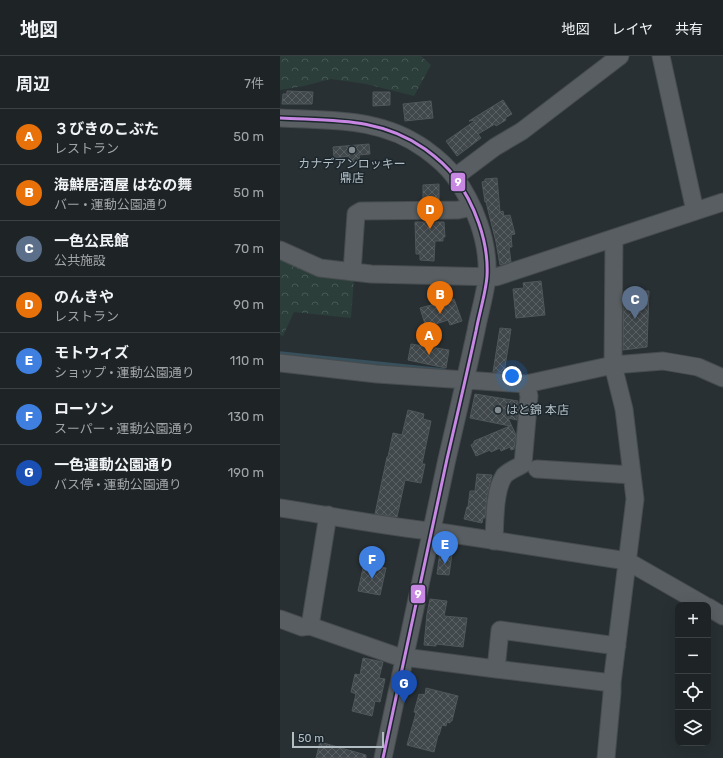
<!DOCTYPE html>
<html lang="ja">
<head>
<meta charset="utf-8">
<style>
	:root { --surface:#1e2426; --page:#262c2e; --text:#f1f3f6; --muted:#a1a4a7; --line:#3c4143; --accent:#8c9099 }
	body { margin:0; font-family:Rubik,"Noto Sans JP",sans-serif; background:var(--page); color:var(--text) }
	.controls { position:absolute; right:12px; bottom:12px; display:grid; overflow:hidden; border-radius:8px; box-shadow:0 4px 16px #0002 }
	.controls button { width:36px; height:36px; display:grid; place-items:center; padding:0; border:0; border-bottom:1px solid var(--line); background:var(--surface); color:var(--text); font:20px sans-serif }
	.scale { position:absolute; left:12px; bottom:10px; width:92px; box-sizing:border-box; padding-left:4px; border:2px solid #b2bdc4; border-top:0; font-size:11px; line-height:14px; white-space:nowrap; color:#b2bdc4; -webkit-text-stroke:3px #1c272d; paint-order:stroke }
	.you { position:absolute; left:232px; top:320px; width:14px; height:14px; margin:-10px; border:3px solid #fff; border-radius:50%; background:#1a73e8; box-shadow:0 0 0 6px #1a73e833 }
	.badge { display:grid; place-items:center; width:26px; height:26px; border-radius:50%; background:var(--accent); color:#fff; font-size:13px; font-weight:700 }
	.pin { position:absolute; translate:-50% -33px; filter:drop-shadow(0 1px 2px #0008) }
	.pin::after { content:''; position:absolute; top:21px; width:14px; height:12px; background:inherit; clip-path:polygon(0 0,100% 0,50% 100%) }
	.list { margin:0; padding:0; list-style:none }
	h2 { display:flex; justify-content:space-between; align-items:center; height:52px; margin:0; padding:0 16px; font-size:17px }
	h2 small { font-size:13px; font-weight:400; color:var(--muted) }
	.list li { display:grid; grid-template-columns:26px 1fr auto; gap:12px; align-items:center; box-sizing:border-box; height:56px; padding:0 16px; border-top:1px solid var(--line) }
	.list b { display:block; font-size:15px; white-space:nowrap }
	.list p { margin:0; font-size:13px; white-space:nowrap; color:var(--muted) }
	.list em { font-size:13px; font-style:normal; color:var(--muted) }
	.icon { flex:none; width:22px; height:22px; fill:none; stroke:currentColor; stroke-width:2; stroke-linecap:round; stroke-linejoin:round }
	.map { position:relative; flex:none; width:443px; height:702px; overflow:hidden }
	header { display:flex; align-items:center; gap:24px; box-sizing:border-box; height:56px; padding:0 20px; background:var(--surface); border-bottom:1px solid var(--line) }
	header strong { font-size:19px }
	nav { display:flex; gap:22px; margin-inline-start:auto; font-size:14px }
	main { display:flex }
	aside { flex:1; background:var(--surface) }
	.map>svg:first-child { display:block }
	.forest { fill:url(#forest-crowns) }
	.lines { fill:none; stroke-linecap:round; stroke-linejoin:round }
	.stream { stroke:#384f5c; stroke-width:3.5 }
	.building { fill:url(#building-cross-hatch); stroke:#50575b }
	.minor-casing { stroke:#464b4e; stroke-width:19 }
	.minor { stroke:#585e61; stroke-width:17 }
	.bus-1-casing { stroke:#1c272d; stroke-width:6 }
	.bus-1 { stroke:#c787e3; stroke-width:3 }
	.poi-dot { fill:#828c91; stroke:#1c272d; stroke-width:1.5 }
	.labels { text-anchor:middle; stroke-width:3; stroke-linejoin:round; paint-order:stroke }
	.poi-label { font-size:12px; fill:#b2bdc4; stroke:#1c272d }
	.line-badge { stroke:#1c272d; stroke-width:1.5 }
	.badge-label { font-size:11px; text-anchor:middle; font-weight:bold; fill:#fff }
</style>
</head>
<body>
<header>
<strong>地図</strong>
<nav><a>地図</a><a>レイヤ</a><a>共有</a></nav>
</header>
<main>
<aside>
<h2>周辺<small>7件</small></h2>
<ul class="list">
<li><span class="badge" style="background:#e8710a">A</span><div><b>３びきのこぶた</b><p>レストラン</p></div><em>50 m</em></li>
<li><span class="badge" style="background:#e8710a">B</span><div><b>海鮮居酒屋 はなの舞</b><p>バー · 運動公園通り</p></div><em>50 m</em></li>
<li><span class="badge" style="background:#5c6f8a">C</span><div><b>一色公民館</b><p>公共施設</p></div><em>70 m</em></li>
<li><span class="badge" style="background:#e8710a">D</span><div><b>のんきや</b><p>レストラン</p></div><em>90 m</em></li>
<li><span class="badge" style="background:#3f7fe0">E</span><div><b>モトウィズ</b><p>ショップ · 運動公園通り</p></div><em>110 m</em></li>
<li><span class="badge" style="background:#3f7fe0">F</span><div><b>ローソン</b><p>スーパー · 運動公園通り</p></div><em>130 m</em></li>
<li><span class="badge" style="background:#1a4fb4">G</span><div><b>一色運動公園通り</b><p>バス停 · 運動公園通り</p></div><em>190 m</em></li>
</ul>
</aside>
<div class="map">
<svg width="443" height="702" viewBox="0 0 443 702">
	<defs>
		<pattern id="forest-crowns" width="20" height="18" patternUnits="userSpaceOnUse"><rect width="20" height="18" fill="#2b3e3a"/><path d="M2 6a3 3 0 1 1 6 0M12 15a3 3 0 1 1 6 0" fill="none" stroke="#475855"/></pattern>
		<pattern id="building-cross-hatch" width="8" height="8" patternUnits="userSpaceOnUse"><rect width="8" height="8" fill="#41484b"/><path d="M0 0l8 8M0 8l8-8" fill="none" stroke="#5a6063"/></pattern>
	</defs>
	<rect width="100%" height="100%" fill="#283033"/>
	<!-- forest -->
	<path class="forest" d="M0,0h141l10,9 -17,31 -48,-12 -35,-5 -27,7 -24,4z
		M0,204l39,17 35,2 -3,39 -57,-6 -11,24 -3,-1z"/>
	<g class="lines">
		<!-- stream -->
		<path class="stream" d="M0,297l164,17"/>
	</g>
	<!-- building -->
	<path class="building" d="M7,35l26,1 -1,12h-30l1,-10h4z
		M93,36h17v13l-17,1z
		M223,44l9,14 -7,4 1,2 -10,6 -1,-2 -17,10 3,4 -24,18 -11,-15 30,-21 -7,1z
		M151,45l2,17 -28,3 -2,-17z
		M89,88l1,10 -11,1 1,8 -10,1 -1,-8 -15,2 -1,-11z
		M217,122l3,34 3,-1 1,5 6,-1 5,19 -4,1 1,12h-3l2,15 -11,3 -4,-23 -10,-40h-1l-3,-20 3,-1v-2z
		M159,128v16h-16v-15z
		M135,166h29l1,15h-2v4h-8l-1,20 -14,-1v-6h-4z
		M261,225l4,34 -29,3 -3,-29 11,-1 -1,-5z
		M344,235h25l-2,56 -24,3z
		M174,243l8,22 -12,4 -2,-5 -22,7 -6,-19z
		M220,272l11,1 -7,44 -11,-1z
		M131,288l38,6 -3,18 -38,-8z
		M195,338l43,7 -1,19 -9,-2 8,17 -2,14 -3,1 -1,-3 -9,4 -1,-3 -9,4 -1,-2 -14,6 -5,-11 3,-2v-2l36,-15 -40,-8z
		M128,354l16,4 -1,5 8,2 -9,43h3l-4,19 -16,-3 -8,37 -22,-3 12,-57h1l5,-24 9,2z
		M197,418l15,1 -5,21 -2,22h-2l-1,5 -18,-4 3,-12h1l2,-16h5z
		M160,496l12,2 -3,21 -12,-1z
		M84,508l22,4 -6,27 -22,-4z
		M150,543l17,2 -3,15 23,2 -4,29 -27,-3v2l-12,-1 3,-31z
		M83,602l20,4 -4,16 6,1 -5,23 -5,-1 -3,15 -20,-5 4,-17 -5,-2 4,-18 5,1z
		M146,632l32,8 -6,25h-2v2l-3,-1 -1,4 -4,-1 -3,10h-1l-4,17 -27,-7 9,-32 -2,-1 5,-18 2,1 1,-1 3,1z
		M40,686l46,13v3h-50z"/>
	<g class="lines">
		<!-- minor casing -->
		<g class="minor-casing">
			<path id="minor" d="M381,0l34,155
				M0,62c52,3 100,-1 145,31 11,8 21,16 29,27 20,27 35,65 33,100 -1,16 -8,38 -11,55 -9,42 -19,85 -29,128 -22,99 -42,199 -64,299
				M175,121l40,-30 27,-16 98,-75
				M0,194l40,18 51,6 125,3 227,-75
				M72,216l4,-58 5,-3 97,-1 14,-3
				M0,307l97,11 149,10 87,-19 50,-4 35,6 25,11
				M257,413l95,6
				M0,452c53,8 106,19 159,24l188,29 77,44
				M214,485c1,-18 0,-50 10,-65 4,-5 13,-8 19,-12l6,-68 -3,-12
				M428,551l15,9
				M0,563l22,8 8,-1 86,30 100,13
				M30,570l18,-111
				M332,627l-116,-14 4,-39 117,16
				M326,702l6,-65v-10l23,-184 -11,-90 -11,-44 1,-127"/>
		</g>
		<!-- minor -->
		<use href="#minor" class="minor"/>
		<!-- bus-1 casing -->
		<g class="bus-1-casing">
			<path id="bus-1" d="M0,62c52,3 100,-1 145,31 11,8 21,16 29,27 20,27 35,65 33,100 -1,16 -8,38 -11,55 -9,42 -19,85 -29,128 -22,99 -42,199 -64,299"/>
		</g>
		<!-- bus-1 -->
		<use href="#bus-1" class="bus-1"/>
	</g>
	<!-- markers -->
	<g class="poi-dot">
		<circle cx="72" cy="94" r="4"/>
		<circle cx="218" cy="354" r="4"/>
	</g>
	<g class="labels">
		<!-- poi labels -->
		<g class="poi-label">
			<text x="72" y="112">カナデアンロッキー<tspan x="72" dy="14">鼎店</tspan></text>
			<text x="226" y="358" text-anchor="start">はと錦 本店</text>
		</g>
	</g>
	<g class="line-badge">
		<rect x="170" y="116" width="16" height="20" rx="4" fill="#c787e3"/>
		<rect x="130" y="528" width="16" height="20" rx="4" fill="#c787e3"/>
	</g>
	<g class="badge-label">
		<text x="178" y="130">9</text>
		<text x="138" y="542">9</text>
	</g>
</svg>
<div class="controls">
<button>+</button>
<button>−</button>
<button><svg class="icon" aria-label="locate" viewBox="0 0 24 24"><circle cx="12" cy="12" r="6"/><path d="M12 2v4M12 18v4M2 12h4M18 12h4"/></svg></button>
<button><svg class="icon" aria-label="layers" viewBox="0 0 24 24"><path d="M12 4l9 5-9 5-9-5zM3 14l9 5 9-5"/></svg></button>
</div>
<div class="scale">50 m</div>
<div class="you"></div>
<div class="pin badge" style="left:149px;top:299px;background:#e8710a">A</div>
<div class="pin badge" style="left:160px;top:258px;background:#e8710a">B</div>
<div class="pin badge" style="left:355px;top:263px;background:#5c6f8a">C</div>
<div class="pin badge" style="left:150px;top:173px;background:#e8710a">D</div>
<div class="pin badge" style="left:165px;top:508px;background:#3f7fe0">E</div>
<div class="pin badge" style="left:92px;top:523px;background:#3f7fe0">F</div>
<div class="pin badge" style="left:124px;top:647px;background:#1a4fb4">G</div>
</div>
</main>
</body>
</html>
